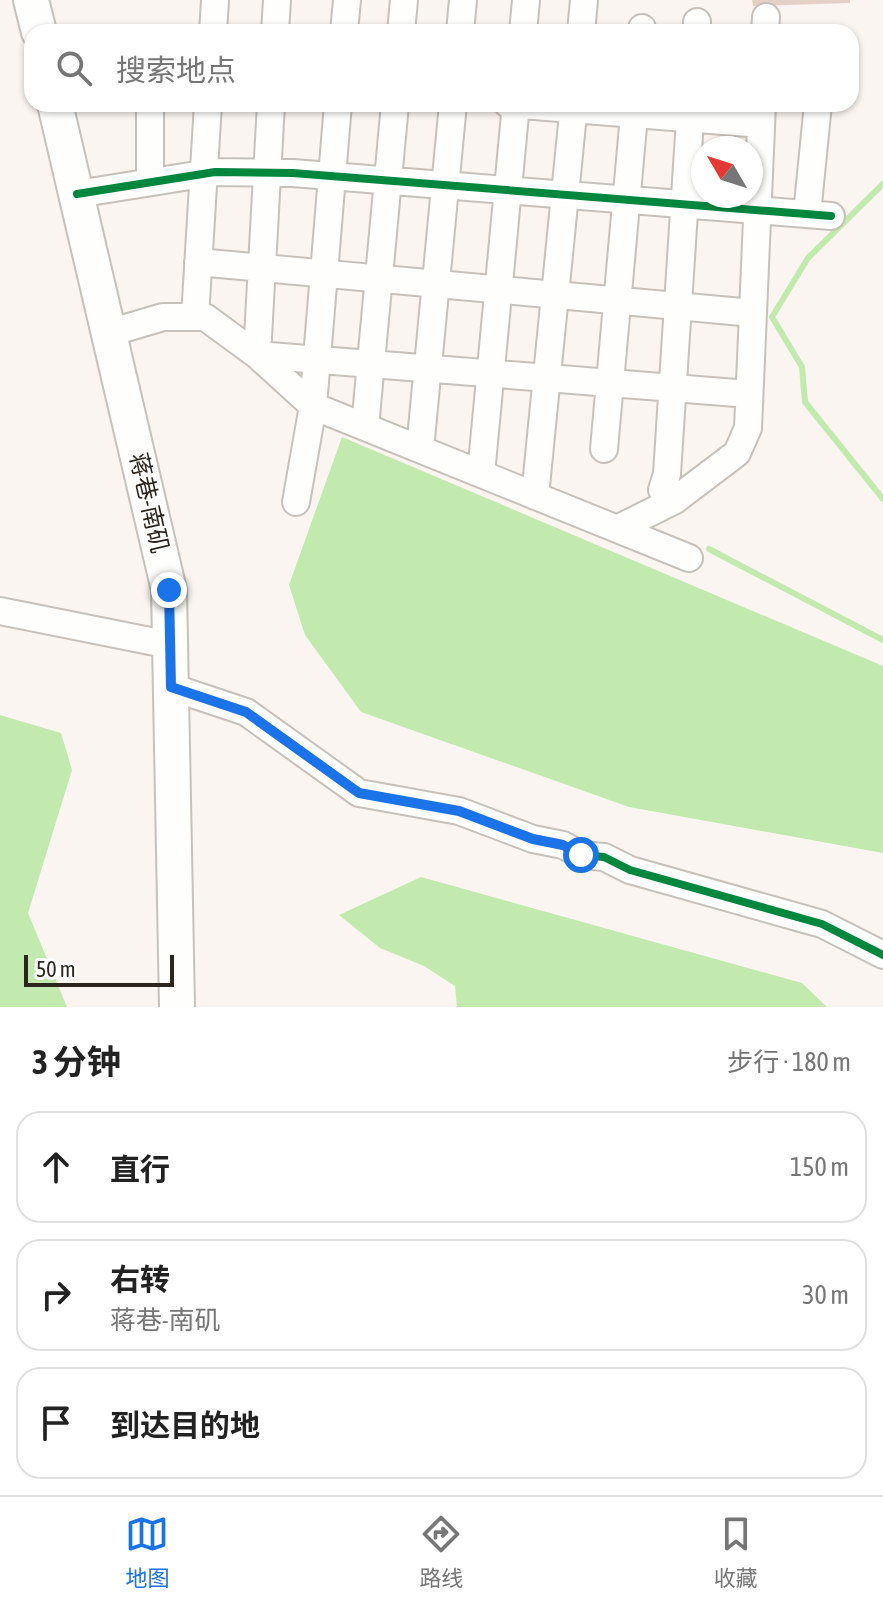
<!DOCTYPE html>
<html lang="zh">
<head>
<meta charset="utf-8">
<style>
	:root { --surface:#fff; --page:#f6f6f6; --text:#222; --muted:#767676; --line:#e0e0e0; --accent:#1a73e8 }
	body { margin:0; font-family:"Asap Condensed","Noto Sans SC",sans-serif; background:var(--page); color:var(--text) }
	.compass { position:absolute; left:691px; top:136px; width:72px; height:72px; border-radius:50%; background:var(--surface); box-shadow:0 2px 6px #0004; rotate:309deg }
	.scale { position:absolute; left:24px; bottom:20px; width:150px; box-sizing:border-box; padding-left:8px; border:4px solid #2c261e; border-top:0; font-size:22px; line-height:28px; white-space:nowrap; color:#2c261e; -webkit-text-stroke:6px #fff; paint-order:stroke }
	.stop { position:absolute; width:24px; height:24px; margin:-18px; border:6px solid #1a73e8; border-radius:50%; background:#fff }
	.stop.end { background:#1a73e8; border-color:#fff; box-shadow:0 2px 8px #0008 }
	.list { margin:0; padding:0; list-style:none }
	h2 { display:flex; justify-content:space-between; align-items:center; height:104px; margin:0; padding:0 32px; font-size:34px }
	h2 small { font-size:26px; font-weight:400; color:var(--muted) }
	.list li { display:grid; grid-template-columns:52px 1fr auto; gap:24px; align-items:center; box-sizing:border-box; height:112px; margin:0 16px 16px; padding:0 16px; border:2px solid var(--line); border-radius:24px }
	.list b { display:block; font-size:30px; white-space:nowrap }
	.list p { margin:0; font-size:26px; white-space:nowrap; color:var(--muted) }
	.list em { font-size:26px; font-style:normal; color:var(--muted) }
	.icon { flex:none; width:44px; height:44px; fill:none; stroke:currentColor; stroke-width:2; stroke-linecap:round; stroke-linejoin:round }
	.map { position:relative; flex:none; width:883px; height:1007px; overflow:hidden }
	.search { position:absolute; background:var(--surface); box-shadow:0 2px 6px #0004; left:24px; right:24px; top:24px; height:88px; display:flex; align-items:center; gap:20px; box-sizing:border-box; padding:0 28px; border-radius:24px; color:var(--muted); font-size:30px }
	.sheet { height:488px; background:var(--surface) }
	nav { display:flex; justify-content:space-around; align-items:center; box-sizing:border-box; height:112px; border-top:2px solid var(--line); background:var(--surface); font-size:22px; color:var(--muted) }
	nav a { display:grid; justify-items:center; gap:4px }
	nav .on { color:var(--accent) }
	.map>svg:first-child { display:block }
	.water { fill:#c2eaae }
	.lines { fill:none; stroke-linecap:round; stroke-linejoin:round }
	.stream { stroke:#c2eaae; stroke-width:6 }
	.building { fill:#e4d0c6 }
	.minor-casing { stroke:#c6c1bb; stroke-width:30 }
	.major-casing { stroke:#c6c1bb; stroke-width:38 }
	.minor { stroke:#fefefd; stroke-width:26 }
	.major { stroke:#fefefd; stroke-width:34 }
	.cycleway-casing { stroke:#fff; stroke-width:13 }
	.cycleway { stroke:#00873e; stroke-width:8 }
	.route { stroke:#1a73e8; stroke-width:10 }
	.labels { text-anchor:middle; stroke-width:6; stroke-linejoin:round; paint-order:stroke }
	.street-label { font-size:24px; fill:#2c261e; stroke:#fff }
</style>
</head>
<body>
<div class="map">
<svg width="883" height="1007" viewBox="0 0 883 1007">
	<rect width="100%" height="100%" fill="#faf5f0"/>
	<!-- water -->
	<path class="water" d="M342,437l541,229v187l-254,-46 -268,-95 -56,-77 -16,-50z
		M0,715l61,18 11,37 -44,143 39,94h-67z
		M421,877l381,106 25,24h-370l-2,-21 -31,-20 -44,-18 -41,-33z"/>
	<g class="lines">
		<!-- stream -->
		<path class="stream" d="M883,184l-75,74 -36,59 30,50 3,35 78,97
			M709,549l174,91"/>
	</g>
	<!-- building -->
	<path class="building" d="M752,0h98v3l-97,3z"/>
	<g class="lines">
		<!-- minor casing -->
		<g class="minor-casing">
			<path id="minor" d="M213,32l2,-31
				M275,32l2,-32
				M344,32l3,-32
				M401,32l3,-32
				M460,32l3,-32
				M523,32l3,-32
				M581,32l3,-32
				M642,32v-4
				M696,32l1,-10
				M765,32l1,-15
				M271,104l-14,251 492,39
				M508,104l253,20
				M150,182v-78
				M77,194l138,-22 78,1 538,43
				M807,214l11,-110
				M198,262l555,51
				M195,317l13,-213
				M109,333l54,-16h42l52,38 56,51 376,152
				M365,427l30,-323
				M420,449l33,-345
				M604,449l31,-345
				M481,474l35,-370
				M535,496l39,-392
				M675,500l-13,-10 5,-16 24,-370
				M296,502l17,-96 25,-302
				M617,529l58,-29 62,-47 11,-25 14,-324
				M0,611l170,34
				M171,687l75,25 113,81 100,18 74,28 30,6 18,10 23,2 26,13 192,54 61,31"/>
		</g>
		<!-- major casing -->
		<g class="major-casing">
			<path id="major" d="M31,0l8,32
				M55,104l114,486 8,417"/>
		</g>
		<!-- minor -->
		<use href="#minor" class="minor"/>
		<!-- major -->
		<use href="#major" class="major"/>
		<!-- cycleway casing -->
		<g class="cycleway-casing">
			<path id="cycleway" d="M77,194l138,-22 78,1 538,43
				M171,687l75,25 113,81 100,18 74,28 30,6 18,10 23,2 26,13 192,54 61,31"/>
		</g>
		<!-- cycleway -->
		<use href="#cycleway" class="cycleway"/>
	</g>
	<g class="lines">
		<!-- route -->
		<path class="route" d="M169,590l2,97 75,25 113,81 100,18 74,28 30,6 18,10"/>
	</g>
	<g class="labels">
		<!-- street labels -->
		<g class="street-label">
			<text transform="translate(149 503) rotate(77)" y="8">蒋巷-南矶</text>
		</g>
	</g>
</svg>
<svg class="compass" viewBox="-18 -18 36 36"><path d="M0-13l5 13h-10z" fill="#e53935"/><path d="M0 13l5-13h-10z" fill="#767676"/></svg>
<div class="scale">50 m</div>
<div class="stop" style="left:581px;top:855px"></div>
<div class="stop end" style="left:169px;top:590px"></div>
<div class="search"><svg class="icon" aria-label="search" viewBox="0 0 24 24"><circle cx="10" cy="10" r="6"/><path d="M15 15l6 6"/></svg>搜索地点</div>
</div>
<section class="sheet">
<h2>3 分钟<small>步行 · 180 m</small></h2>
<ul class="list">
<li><svg class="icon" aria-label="ahead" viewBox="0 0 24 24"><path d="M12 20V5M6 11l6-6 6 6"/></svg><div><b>直行</b></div><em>150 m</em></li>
<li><svg class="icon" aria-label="right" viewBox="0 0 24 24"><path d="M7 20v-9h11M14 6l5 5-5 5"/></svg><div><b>右转</b><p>蒋巷-南矶</p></div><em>30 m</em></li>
<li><svg class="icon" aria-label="arrive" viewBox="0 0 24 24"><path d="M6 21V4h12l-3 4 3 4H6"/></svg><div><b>到达目的地</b></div></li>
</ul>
</section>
<nav>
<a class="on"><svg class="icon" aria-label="map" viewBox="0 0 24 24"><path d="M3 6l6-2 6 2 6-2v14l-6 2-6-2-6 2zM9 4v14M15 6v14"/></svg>地图</a>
<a><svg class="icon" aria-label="directions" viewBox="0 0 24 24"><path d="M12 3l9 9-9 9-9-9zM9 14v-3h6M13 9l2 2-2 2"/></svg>路线</a>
<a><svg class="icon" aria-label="saved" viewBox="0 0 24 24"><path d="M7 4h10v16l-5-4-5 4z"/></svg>收藏</a>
</nav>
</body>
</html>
